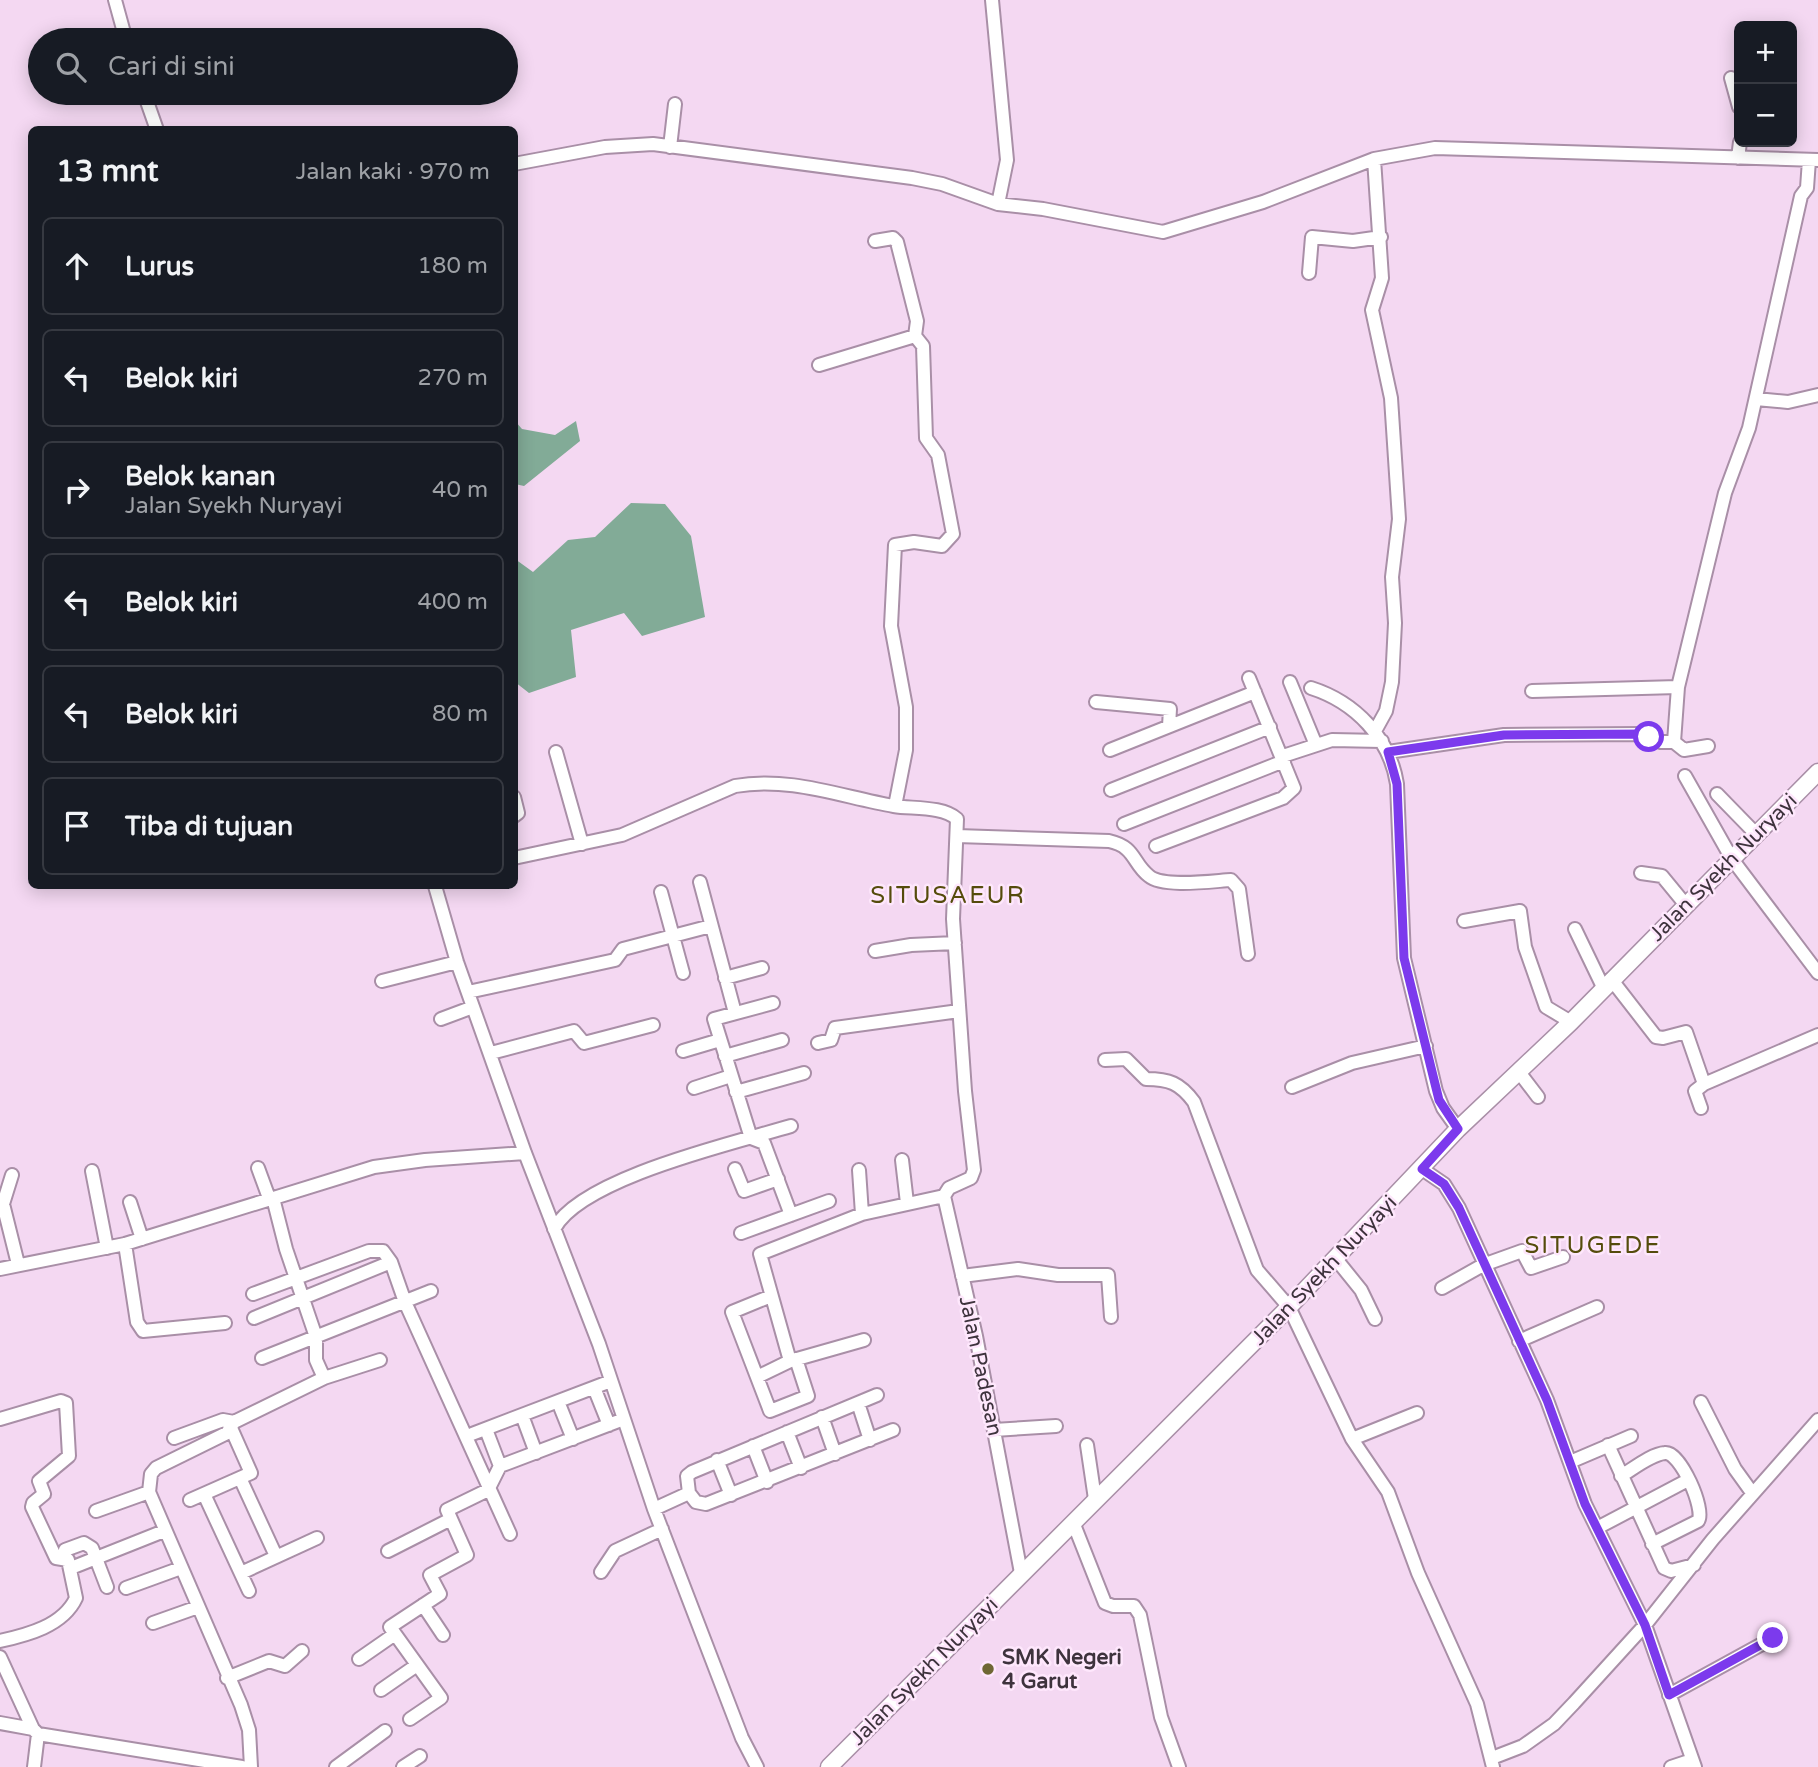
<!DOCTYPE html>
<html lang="id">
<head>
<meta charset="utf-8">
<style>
	:root { --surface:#171b24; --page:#20242c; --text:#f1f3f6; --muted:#9ea1a6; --line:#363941 }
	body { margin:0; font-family:"Varela Round",sans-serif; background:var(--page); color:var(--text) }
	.controls { position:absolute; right:21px; top:21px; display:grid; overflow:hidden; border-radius:10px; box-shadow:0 4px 18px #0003 }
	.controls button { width:63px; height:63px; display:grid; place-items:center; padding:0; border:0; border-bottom:2px solid var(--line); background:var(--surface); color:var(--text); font:35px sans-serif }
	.stop { position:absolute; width:21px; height:21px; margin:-16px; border:5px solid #7c3aed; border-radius:50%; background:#fff }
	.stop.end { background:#7c3aed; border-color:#fff; box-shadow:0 2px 7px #0008 }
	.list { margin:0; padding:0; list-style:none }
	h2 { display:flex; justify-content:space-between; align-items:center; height:91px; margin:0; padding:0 28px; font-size:30px }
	h2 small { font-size:23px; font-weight:400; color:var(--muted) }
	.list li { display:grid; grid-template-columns:46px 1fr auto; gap:21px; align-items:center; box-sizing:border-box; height:98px; margin:0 14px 14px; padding:0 14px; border:2px solid var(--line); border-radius:10px }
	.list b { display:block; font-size:26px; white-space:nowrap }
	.list p { margin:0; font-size:23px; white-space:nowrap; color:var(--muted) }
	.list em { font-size:23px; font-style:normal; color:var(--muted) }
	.icon { flex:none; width:38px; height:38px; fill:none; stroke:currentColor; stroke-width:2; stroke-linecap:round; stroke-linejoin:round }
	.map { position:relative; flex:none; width:1818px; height:1767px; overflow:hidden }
	.search { position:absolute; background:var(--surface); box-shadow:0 4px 18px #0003; left:28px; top:28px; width:490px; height:77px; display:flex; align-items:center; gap:18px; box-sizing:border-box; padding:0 24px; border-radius:38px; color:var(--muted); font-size:26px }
	.panel { position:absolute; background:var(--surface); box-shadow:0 4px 18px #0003; left:28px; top:126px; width:490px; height:763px; border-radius:10px }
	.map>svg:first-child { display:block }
	.forest { fill:#82ab97 }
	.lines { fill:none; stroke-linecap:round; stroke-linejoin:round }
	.minor-casing { stroke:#a98fa7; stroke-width:16 }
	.major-casing { stroke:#a98fa7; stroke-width:19 }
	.minor { stroke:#fff; stroke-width:12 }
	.major { stroke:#fff; stroke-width:16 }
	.route { stroke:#7c3aed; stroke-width:9 }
	.poi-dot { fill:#6f6734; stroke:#fee7fc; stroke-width:2.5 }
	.labels { text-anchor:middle; stroke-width:5; stroke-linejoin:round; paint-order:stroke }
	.street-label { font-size:21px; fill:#3e333d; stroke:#fee7fc }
	.poi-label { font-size:21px; font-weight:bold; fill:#3e333d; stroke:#fee7fc; text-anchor:start }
	.quarter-label { font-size:24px; letter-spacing:2px; fill:#554c0c; stroke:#fee7fc }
</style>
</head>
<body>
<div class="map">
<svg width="1818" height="1767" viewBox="0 0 1818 1767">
	<rect width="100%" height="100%" fill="#f4d8f2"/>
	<!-- forest -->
	<path class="forest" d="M515,421l7,8 33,6 21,-14 4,20 -56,45 -9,-2z
		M631,503l34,1 26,32 14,81 -63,19 -18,-23 -53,17 5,47 -47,16 -14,-11v-123l18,13 35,-32 27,-3z"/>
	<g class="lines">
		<!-- minor casing -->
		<g class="minor-casing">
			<path id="minor" d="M115,0l11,40
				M992,0l15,160 -9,44
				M1731,78l8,29
				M144,93l13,37
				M670,147l5,-43
				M1738,158l2,-16
				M1374,159l8,119 -10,32 19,88 8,121 -7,58 3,46 -3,59 -6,29 -11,20
				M514,164l91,-17 48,-3 259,34 30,6 56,20 45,5 120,23 100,-30 111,-43 61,-11 383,12
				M875,241l18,-3 4,4 20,79 -2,15 8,10 3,92 12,17 15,79 -11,12 -28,-4 -19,3 -4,81 15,81v43l-11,56
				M1309,273l3,-36 41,4 28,-4
				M819,365l96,-29
				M1756,399l32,3 30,-7
				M1290,682l26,63
				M1311,688c44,14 79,50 86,96l7,174 32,133 7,17 15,21
				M1532,691l146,-4
				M1096,702l74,7 -1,17
				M1674,742l10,8 24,-4
				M1110,750l145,-58
				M556,752l26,92
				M1388,752l116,-17 141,-1 16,8h13l4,-55 47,-194 24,-65 52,-232 6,-8 2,-28
				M1283,756l49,-16 50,1
				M1685,776l47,83 86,114
				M1111,790l159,-63
				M1717,794l39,40
				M514,797l4,16 -4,3
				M1124,824l160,-63
				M957,836l152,5c27,6 23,22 40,35 14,12 64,5 82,4l8,9 9,65
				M1156,846l127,-48 11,-10 -45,-110
				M514,858l108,-23 113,-49c54,-10 107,11 159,20 18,3 49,0 63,13l-4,100 12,172 9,79 -3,8 -22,10 -5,8 32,140 45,237
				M1641,873l21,3 23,28
				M700,882l35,131
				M435,886l22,76 68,191 74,191 55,165 88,229 15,29
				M661,892l22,81
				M1464,921l56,-10 5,36 21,60 25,15
				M1575,929l28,58
				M875,951l36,-6 44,-2
				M725,978l37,-10
				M1611,979l45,58 7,1 23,-6 18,52 114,-49
				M382,981l75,-19
				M468,992l147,-32 8,-11 88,-23
				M773,1003l-59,16 37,119 13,5 27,72
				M441,1019l32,-12
				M818,1043l13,-3 4,-12 124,-17
				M683,1051l37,-11
				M491,1053l83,-22 10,12 69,-18
				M725,1056l57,-16
				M1105,1060l21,-1 20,20c23,0 34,4 48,23l63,168 32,37 63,132 36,53 30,81 59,131 16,63
				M1519,1072l19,25
				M1292,1087l60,-24 74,-17
				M694,1088l37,-12
				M736,1092l68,-19
				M1701,1108l-6,-17 9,-7
				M902,1160l5,43
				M258,1168l11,30
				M735,1169l9,22 34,-12
				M1422,1169l22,15 15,24 88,192 38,104 60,121 50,142
				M859,1170l3,44 82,-18
				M92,1171l15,77
				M12,1175l-9,29 15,60
				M130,1202l12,37
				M554,1229c27,-51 180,-86 237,-103
				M741,1233l88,-32
				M125,1244l12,78 6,9 82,-8
				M1336,1259l25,31 14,29
				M0,1269l125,-25 249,-77 51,-7 100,-7
				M962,1276l56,-7 40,6h50l3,42
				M1442,1288l41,-23 39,-14 9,17 32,-11
				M253,1294l116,-43h14l8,11 14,40 105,232
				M771,1296l-39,16 38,99 38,-15 -12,-37
				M254,1318l137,-56
				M1519,1341l78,-34
				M262,1358l169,-67
				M790,1361l-30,-107 102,-40
				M757,1377l33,-16 74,-21
				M324,1378l56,-18
				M595,1390l14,35
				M1701,1402l34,67 18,25
				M858,1403l12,37
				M559,1404l14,35
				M822,1417l13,37
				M523,1418l13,35
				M0,1419l61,-18 5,2 3,53 -30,25 5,13 -11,9 -1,4 24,51 12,2 8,38c-13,28 -49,37 -76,43
				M994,1430l62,-4
				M487,1432l13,34
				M787,1432l14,36
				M472,1434l139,-53
				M174,1438l49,-18 11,2
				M1352,1439l65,-26
				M1087,1445l8,54
				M1608,1445l56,123 7,3 23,-6
				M753,1446l14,36
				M717,1460l14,35
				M1570,1462l61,-26
				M1621,1476c12,-7 30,-22 44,-23 15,-2 41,57 33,68l-46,23
				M240,1478l36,78
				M689,1493l-2,-17 5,-4 185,-77
				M204,1494l45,97
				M190,1500l61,-27 -20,-45
				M654,1509l35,-16 7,9 10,2 187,-74
				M96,1511l53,-19
				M1073,1522l32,81 8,3h21l6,9 21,102 18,50
				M1597,1528l91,-48
				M65,1550l19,-7 8,5 15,39
				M388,1551l63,-32
				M71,1568l93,-37
				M601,1572l14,-21 47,-22
				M241,1573l76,-35
				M126,1588l55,-20
				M423,1605l20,30
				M153,1623l45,-16
				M0,1657l33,72 5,5 204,33
				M359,1659l36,-25
				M227,1678l42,-17 16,5 17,-15
				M381,1690l36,-25
				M1669,1695l104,-57
				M410,1719l31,-21 -51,-71 50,-33 -10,-19 37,-20 -20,-45 41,-20 12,-24 124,-47
				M0,1723l33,6
				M1492,1758l31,-12 31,-22 20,-21 71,-78 68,-86 105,-119
				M34,1767l4,-33
				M251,1767l-2,-37 -8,-25 -92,-213 2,-18 5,-6 71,-35 7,-11 90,-44 -8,-18v-23l-30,-88 -13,-51
				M336,1767l49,-36
				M403,1767l17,-11
				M1671,1767l21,-7"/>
		</g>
		<!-- major casing -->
		<g class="major-casing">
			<path id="major" d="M829,1767l460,-460 169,-178 113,-107 247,-250"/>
		</g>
		<!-- minor -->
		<use href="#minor" class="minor"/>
		<!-- major -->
		<use href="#major" class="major"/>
	</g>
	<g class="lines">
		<!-- route -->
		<path class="route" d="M1649,737l-4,-3 -141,1 -116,17 9,32 7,174 35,142 19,29 -36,40 22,15 15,24 88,192 38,104 60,121 24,70 104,-57"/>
	</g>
	<!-- markers -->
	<circle class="poi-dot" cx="988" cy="1669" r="7"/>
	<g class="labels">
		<!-- street labels -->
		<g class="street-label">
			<text transform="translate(1723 867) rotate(-45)" y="7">Jalan Syekh Nuryayi</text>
			<text transform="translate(1324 1270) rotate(-46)" y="7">Jalan Syekh Nuryayi</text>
			<text transform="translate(981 1366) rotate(78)" y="7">Jalan Padesan</text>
			<text transform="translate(924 1671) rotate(-45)" y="7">Jalan Syekh Nuryayi</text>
		</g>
		<!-- poi labels -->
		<g class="poi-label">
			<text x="1002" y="1664">SMK Negeri<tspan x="1002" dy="24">4 Garut</tspan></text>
		</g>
		<!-- quarter labels -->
		<g class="quarter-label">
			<text x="948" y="903">SITUSAEUR</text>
			<text x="1593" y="1253">SITUGEDE</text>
		</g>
	</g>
</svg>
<div class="controls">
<button>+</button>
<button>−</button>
</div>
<div class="stop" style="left:1649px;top:737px"></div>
<div class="stop end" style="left:1773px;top:1638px"></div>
<div class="search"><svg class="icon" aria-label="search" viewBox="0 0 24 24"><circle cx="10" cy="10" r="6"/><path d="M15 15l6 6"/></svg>Cari di sini</div>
<section class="panel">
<h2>13 mnt<small>Jalan kaki · 970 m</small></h2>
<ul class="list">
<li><svg class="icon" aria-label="ahead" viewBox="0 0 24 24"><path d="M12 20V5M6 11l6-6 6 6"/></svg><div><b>Lurus</b></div><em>180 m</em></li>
<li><svg class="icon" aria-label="left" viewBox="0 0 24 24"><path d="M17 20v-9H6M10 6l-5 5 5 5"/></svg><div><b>Belok kiri</b></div><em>270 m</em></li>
<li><svg class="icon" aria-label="right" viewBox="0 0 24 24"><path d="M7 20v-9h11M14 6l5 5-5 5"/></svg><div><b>Belok kanan</b><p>Jalan Syekh Nuryayi</p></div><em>40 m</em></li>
<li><svg class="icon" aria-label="left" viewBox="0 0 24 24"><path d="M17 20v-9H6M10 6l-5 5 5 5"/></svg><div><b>Belok kiri</b></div><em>400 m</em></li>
<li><svg class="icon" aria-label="left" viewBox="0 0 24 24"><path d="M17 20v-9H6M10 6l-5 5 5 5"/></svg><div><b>Belok kiri</b></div><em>80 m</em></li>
<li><svg class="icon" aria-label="arrive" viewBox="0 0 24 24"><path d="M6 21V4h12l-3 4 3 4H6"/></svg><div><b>Tiba di tujuan</b></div></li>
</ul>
</section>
</div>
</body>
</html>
